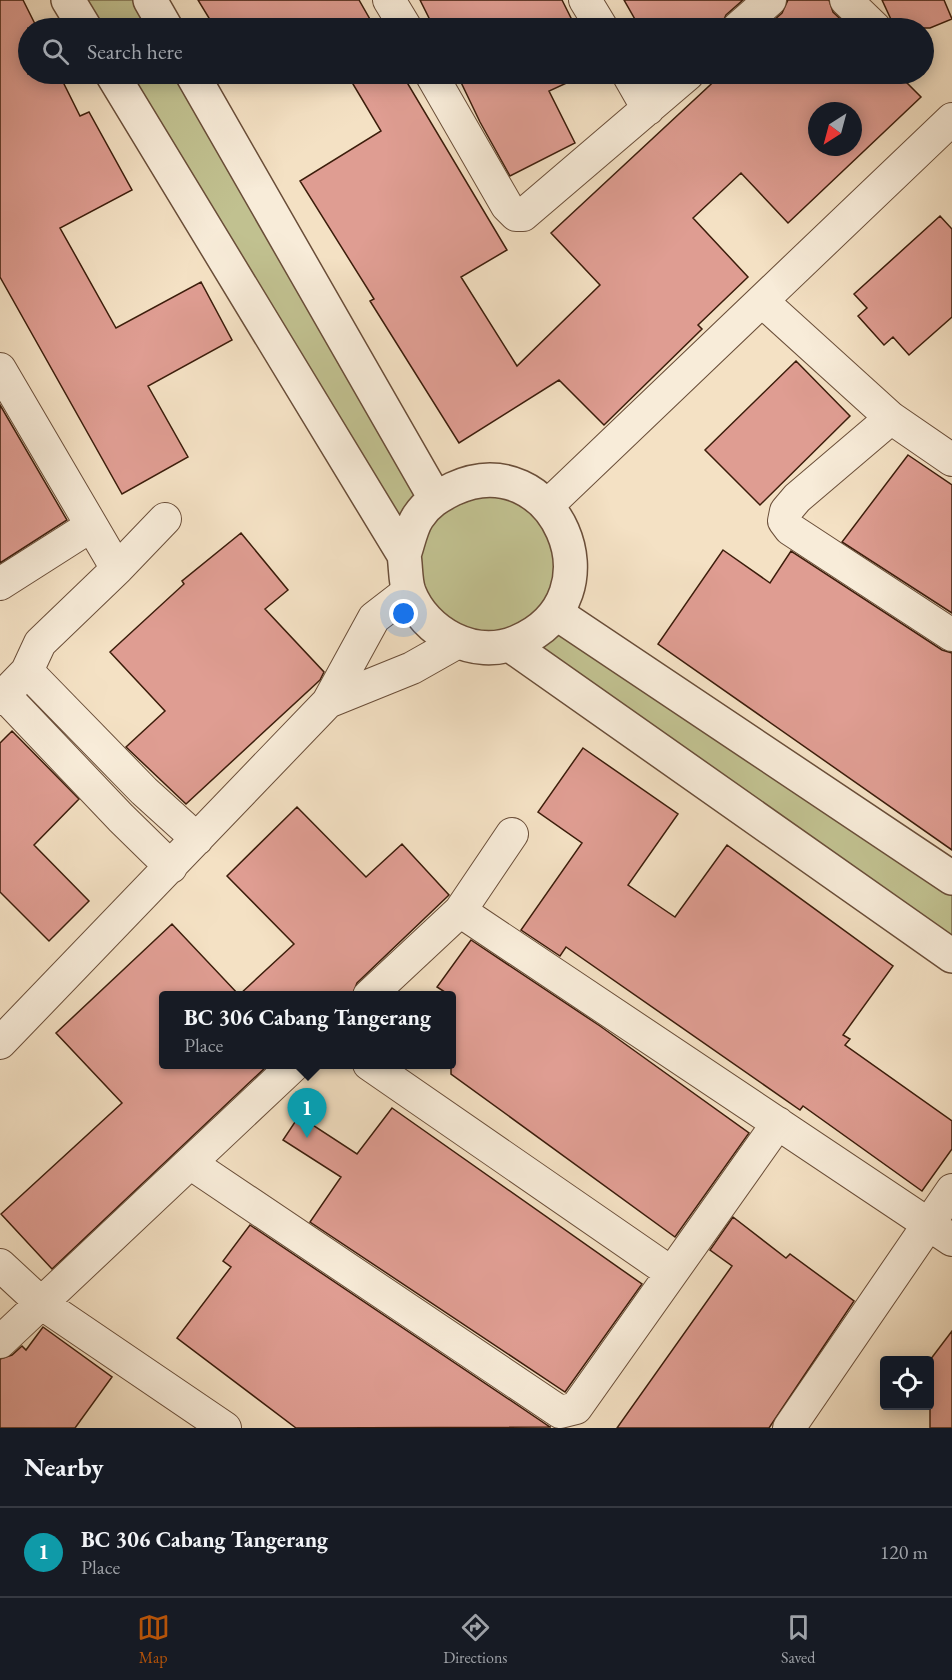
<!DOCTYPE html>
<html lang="en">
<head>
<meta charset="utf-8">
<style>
	:root { --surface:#171b24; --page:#242831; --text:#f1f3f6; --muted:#9ea1a6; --line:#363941; --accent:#b45309 }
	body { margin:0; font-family:"EB Garamond",serif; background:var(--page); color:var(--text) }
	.controls { position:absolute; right:18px; bottom:18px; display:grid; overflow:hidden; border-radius:6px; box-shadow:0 3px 15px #0003 }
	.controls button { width:54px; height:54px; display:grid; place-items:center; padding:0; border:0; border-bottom:2px solid var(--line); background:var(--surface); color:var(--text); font:30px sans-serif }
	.compass { position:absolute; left:808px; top:102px; width:54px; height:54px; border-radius:50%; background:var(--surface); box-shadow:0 3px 15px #0003; rotate:216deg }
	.you { position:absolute; left:404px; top:614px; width:21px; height:21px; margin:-15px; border:4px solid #fff; border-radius:50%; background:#1a73e8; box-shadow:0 0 0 9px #1a73e833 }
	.badge { display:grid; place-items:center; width:39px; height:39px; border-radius:50%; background:var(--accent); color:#fff; font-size:20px; font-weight:700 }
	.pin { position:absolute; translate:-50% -50px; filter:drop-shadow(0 2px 3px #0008) }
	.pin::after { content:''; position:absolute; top:32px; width:21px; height:18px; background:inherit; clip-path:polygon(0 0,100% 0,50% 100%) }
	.popup { position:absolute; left:159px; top:991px; width:297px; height:78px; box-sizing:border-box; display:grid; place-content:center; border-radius:6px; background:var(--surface); filter:drop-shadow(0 2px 4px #0005); font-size:20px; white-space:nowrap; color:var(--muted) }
	.popup b { font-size:22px; color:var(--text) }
	.popup::after { content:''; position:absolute; left:50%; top:100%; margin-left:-12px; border:12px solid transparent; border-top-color:var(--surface) }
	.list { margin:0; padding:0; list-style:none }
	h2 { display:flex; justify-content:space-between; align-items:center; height:78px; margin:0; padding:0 24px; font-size:26px }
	h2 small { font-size:20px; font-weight:400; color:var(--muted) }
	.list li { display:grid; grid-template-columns:39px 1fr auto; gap:18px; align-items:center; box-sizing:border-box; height:90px; padding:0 24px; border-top:2px solid var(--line) }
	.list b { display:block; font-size:22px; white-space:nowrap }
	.list p { margin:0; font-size:20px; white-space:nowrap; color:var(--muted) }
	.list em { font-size:20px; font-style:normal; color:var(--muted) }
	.icon { flex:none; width:33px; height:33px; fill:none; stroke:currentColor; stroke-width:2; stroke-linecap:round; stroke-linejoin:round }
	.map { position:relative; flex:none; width:952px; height:1428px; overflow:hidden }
	.search { position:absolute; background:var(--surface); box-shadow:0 3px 15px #0003; left:18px; right:18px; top:18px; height:66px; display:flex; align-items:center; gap:15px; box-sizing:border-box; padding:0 21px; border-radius:33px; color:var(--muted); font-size:22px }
	.sheet { height:168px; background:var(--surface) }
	nav { display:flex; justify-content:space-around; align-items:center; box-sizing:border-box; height:84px; border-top:2px solid var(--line); background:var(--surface); font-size:16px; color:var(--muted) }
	nav a { display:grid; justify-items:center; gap:3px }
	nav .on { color:var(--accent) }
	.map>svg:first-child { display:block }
	.green { fill:#c1c190; stroke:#7e6f4e; stroke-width:1.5 }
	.building { fill:#df9d92; stroke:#3c1d0b; stroke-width:1.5; fill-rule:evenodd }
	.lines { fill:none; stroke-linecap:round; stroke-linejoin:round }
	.minor-casing { stroke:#6a4e39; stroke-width:34 }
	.tertiary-casing { stroke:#6a4e39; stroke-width:36 }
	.minor { stroke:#f8ecd9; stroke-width:32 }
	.tertiary { stroke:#f8ecd9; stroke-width:33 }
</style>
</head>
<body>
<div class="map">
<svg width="952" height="1428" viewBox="0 0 952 1428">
	<rect width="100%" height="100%" fill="#f4e1c4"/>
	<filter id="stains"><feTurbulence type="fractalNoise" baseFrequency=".00333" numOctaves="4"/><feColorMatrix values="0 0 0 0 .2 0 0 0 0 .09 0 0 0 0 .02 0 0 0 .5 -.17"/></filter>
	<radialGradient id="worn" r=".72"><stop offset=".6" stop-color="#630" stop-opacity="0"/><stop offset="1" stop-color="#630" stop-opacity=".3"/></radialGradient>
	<!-- green -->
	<path class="green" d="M69,0h81l16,28h-79z
		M113,74h79l243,424 57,-18 74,53 -10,80 396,265v78l-373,-262 -139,-62z"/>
	<!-- building -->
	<path class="building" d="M0,0h23l14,28h-9v46h31l21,42 9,-4 43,78 -72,38 56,100 85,-46 31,58 -84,46 40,71 -66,37 -122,-217z
		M198,0h161l16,28h-160z
		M420,0h142l14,28h-142z
		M624,0h119l-17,15 -6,13h-80z
		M788,0h41l4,12 17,16h-85l17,-15z
		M882,0h62l8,19 -22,9h-35z
		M347,74h55l105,176 -46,27 56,89 83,-81 -49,-52 171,-159h176l23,23 -133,126 -47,-50 -48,45 55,59 -50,48 4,4 -98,96 -45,-45 -100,63 -89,-142 4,-2 -74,-118 81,-50zM817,111h36v36h-36z
		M457,74h129l-37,17 26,52 -65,33 -30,-54z
		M940,216l12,13v88l-43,38 -16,-18 -9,8 -26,-29 9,-8 -13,-14z
		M796,361l54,55 -90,89 -55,-55z
		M0,405l67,115 -67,43z
		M908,455l44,30v128l-110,-71z
		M241,533l47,57 -23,19 59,63 -4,8 -134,124 -60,-57 39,-36 -55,-59 74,-68 -2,-3z
		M723,550l47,33 21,-32 151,99 10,3v197l-294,-206z
		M12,731l67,68 -45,46 55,56 -40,40 -49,-49v-149z
		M583,748l95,66 -50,71 19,13 28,19 52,-72 166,121 -50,69 7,4 -5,6 107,76v28l-30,42 -119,-85 -3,4 -234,-163 -6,9 -39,-26 61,-87 -44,-31z
		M297,807l69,70 36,-33 47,51 -92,88 -5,13h-189v69h105l-216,204 -51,-55 121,-111 -66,-70 116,-109 67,71 55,-51 -67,-68z
		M471,940l129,86 149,107 -74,104 -224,-163v-78l-14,-9z
		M392,1108l250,176 -77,108 -255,-170 31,-45 -58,-37 16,-24 58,38z
		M733,1217l53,41 4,-4 64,47 -85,127h-152l115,-162 -22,-16z
		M250,1225l300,202h1l-255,1 -119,-90 54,-71 -8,-6z
		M43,1327l69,50 -37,51h-75v-69l12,-4 10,-9 4,4z
		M952,1331v97h-22v-68z"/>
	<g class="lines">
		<!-- minor casing -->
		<g class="minor-casing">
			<path id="minor" d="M389,0l17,28
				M585,0l17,28
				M846,0l29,28
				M738,28l32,-28
				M431,74l76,132 9,9h7l165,-141
				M628,74l20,35
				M762,301l129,117 61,42
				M0,369l117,200 -77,74 -13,28 -27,28
				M891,418l-94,80 -11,13 -2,10 6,8 162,106
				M548,505l404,-386
				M117,569l48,-50
				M0,584l91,-58
				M27,671l117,120 53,48
				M4,695l117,123 50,49
				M328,702l84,-34 46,-26
				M460,911l492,329
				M369,996l91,-85 52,-77
				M0,1043l328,-341 46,-84 35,-27
				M369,1064l301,208
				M190,1163l370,249 16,-4 202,-285
				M0,1265l41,38 184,125
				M0,1342l295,-278
				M789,1428l163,-238"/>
		</g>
		<!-- tertiary casing -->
		<g class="tertiary-casing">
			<path id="tertiary" d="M68,0l17,28
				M150,0l16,28
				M112,74l292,481c2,12 1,26 5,37 16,41 65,68 108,50 107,-45 36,-200 -64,-153 -14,7 -26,14 -35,28 -7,10 -10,27 -14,38
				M192,74l243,424
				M556,613l396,265
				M510,645l442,311"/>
		</g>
		<!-- minor -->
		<use href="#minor" class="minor"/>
		<!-- tertiary -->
		<use href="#tertiary" class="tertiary"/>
	</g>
	<rect width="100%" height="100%" filter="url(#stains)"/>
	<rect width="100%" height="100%" fill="url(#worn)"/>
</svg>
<div class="controls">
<button><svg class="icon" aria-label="locate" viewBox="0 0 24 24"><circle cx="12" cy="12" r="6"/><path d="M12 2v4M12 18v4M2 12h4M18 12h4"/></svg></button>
</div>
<svg class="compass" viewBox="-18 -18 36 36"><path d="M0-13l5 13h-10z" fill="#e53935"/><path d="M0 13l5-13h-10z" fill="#9ea1a6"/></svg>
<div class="you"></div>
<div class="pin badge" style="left:307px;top:1138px;background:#0f9aa8">1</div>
<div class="popup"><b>BC 306 Cabang Tangerang</b>Place</div>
<div class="search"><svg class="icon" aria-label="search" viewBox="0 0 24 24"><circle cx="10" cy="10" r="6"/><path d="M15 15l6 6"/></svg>Search here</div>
</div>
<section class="sheet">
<h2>Nearby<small></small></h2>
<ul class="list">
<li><span class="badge" style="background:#0f9aa8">1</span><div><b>BC 306 Cabang Tangerang</b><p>Place</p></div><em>120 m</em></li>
</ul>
</section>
<nav>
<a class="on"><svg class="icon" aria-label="map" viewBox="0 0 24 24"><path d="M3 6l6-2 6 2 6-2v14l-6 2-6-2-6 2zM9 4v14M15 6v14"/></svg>Map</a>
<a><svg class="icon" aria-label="directions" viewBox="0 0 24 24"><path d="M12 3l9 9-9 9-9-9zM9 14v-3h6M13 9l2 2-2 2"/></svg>Directions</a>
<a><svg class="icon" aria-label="saved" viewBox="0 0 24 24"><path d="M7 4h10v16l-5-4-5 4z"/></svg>Saved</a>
</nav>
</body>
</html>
